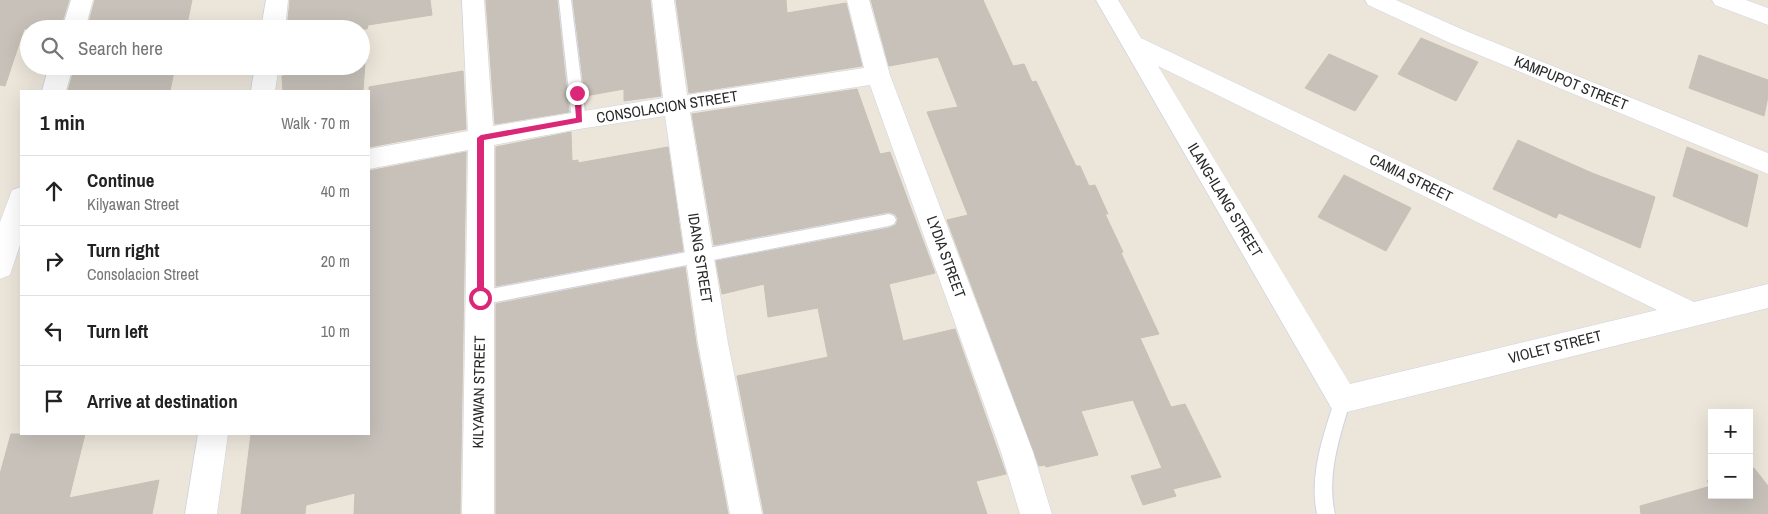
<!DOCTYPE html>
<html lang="en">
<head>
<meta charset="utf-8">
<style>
	:root { --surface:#fff; --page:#f6f6f6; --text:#222; --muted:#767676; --line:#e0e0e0 }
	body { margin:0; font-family:"Archivo Narrow",sans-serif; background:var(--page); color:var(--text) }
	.controls { position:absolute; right:15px; bottom:15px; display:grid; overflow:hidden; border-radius:0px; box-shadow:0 5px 20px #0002 }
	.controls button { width:45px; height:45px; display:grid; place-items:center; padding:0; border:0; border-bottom:1px solid var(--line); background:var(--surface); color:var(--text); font:25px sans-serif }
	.stop { position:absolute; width:15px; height:15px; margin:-11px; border:4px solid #db2777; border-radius:50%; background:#fff }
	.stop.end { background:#db2777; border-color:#fff; box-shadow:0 1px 5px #0008 }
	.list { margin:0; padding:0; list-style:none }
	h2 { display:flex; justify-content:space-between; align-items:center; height:65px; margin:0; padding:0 20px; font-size:21px }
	h2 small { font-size:16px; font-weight:400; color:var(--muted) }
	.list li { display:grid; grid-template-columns:32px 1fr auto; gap:15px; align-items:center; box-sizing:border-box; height:70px; padding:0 20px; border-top:1px solid var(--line) }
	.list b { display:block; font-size:19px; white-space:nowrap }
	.list p { margin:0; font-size:16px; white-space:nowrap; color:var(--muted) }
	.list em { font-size:16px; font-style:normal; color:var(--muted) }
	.icon { flex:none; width:28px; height:28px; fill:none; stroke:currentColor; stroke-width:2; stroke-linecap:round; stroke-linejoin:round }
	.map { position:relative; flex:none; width:1768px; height:514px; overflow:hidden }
	.search { position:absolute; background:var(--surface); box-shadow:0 5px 20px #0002; left:20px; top:20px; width:350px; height:55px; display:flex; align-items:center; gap:12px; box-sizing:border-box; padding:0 18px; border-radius:28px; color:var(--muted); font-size:19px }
	.panel { position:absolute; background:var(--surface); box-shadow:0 5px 20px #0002; left:20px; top:90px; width:350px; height:345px; border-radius:0px }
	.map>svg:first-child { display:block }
	.building { fill:#c7c1ba; stroke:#c7c1b4 }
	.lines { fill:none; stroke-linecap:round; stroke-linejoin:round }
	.service-casing { stroke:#cfd2e2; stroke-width:2 }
	.minor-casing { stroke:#cfd2e2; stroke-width:1 }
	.service { fill:#fff; fill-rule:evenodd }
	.minor { fill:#fff; fill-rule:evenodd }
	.route { fill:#db2777 }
	.labels { text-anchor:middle; stroke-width:4.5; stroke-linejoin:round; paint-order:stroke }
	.street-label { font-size:15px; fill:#292929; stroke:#fff }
</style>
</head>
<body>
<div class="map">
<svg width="1768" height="514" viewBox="0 0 1768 514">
	<rect width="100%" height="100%" fill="#ece5da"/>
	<!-- building -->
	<path class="building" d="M0,0h69l-9,29h-36l-19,57 -5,-1z
		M95,0h97l-6,29h-99z
		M290,0h140l2,15 -64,10 -1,4h-80z
		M486,0h71l12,112 -74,12z
		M573,0h77l11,96 -37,5v-12l-39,7z
		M676,0h110l1,13 59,-10 16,63 -173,27z
		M871,0h112l30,66 11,-2 8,18 4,-1 40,85h4l9,20 6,-1 13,29h-3l18,38 -2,1 38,81 -19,4 31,69 14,-3 36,73 -48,12 3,7 -33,9 -12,-29 31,-8 -29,-68 -52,11 17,44 -52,12 -1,-2 -6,1 -92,-246 21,-5 -41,-103 31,-5 -20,-50 -49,9z
		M1421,38l57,24 -22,39 -58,-27z
		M1329,54l49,22 -23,35 -50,-23z
		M1699,55l69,25v16l-4,20 -75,-28z
		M365,63l-2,28h-80l-1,-15 63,-10h16v-2z
		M75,66h100l-5,25h-102z
		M463,71l3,58 -97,18v-60z
		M857,89l23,65 10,-2 45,121 -46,11 14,57 52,-12 51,145 -30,7 11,33h-223l-27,-138 91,-19 -10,-49 -50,9 -4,-33 -42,10 -6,-33 173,-33 7,-3 2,-6 -3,-5 -6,-2 -175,33 -22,-131z
		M571,132l1,29 6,-1v3l90,-16 15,104 -187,35v-139z
		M1518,140l74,33 63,24 -15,51 -81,-35 -3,5 -63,-29z
		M1687,147l71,28 -11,52 -74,-31z
		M466,152l-6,362h-106l1,-21 -49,12 -1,9h-64l10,-80h118v-263z
		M1344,175l67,33 -25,43 -68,-34z
		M685,267l11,76 32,171h-232v-210z
		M11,434h74l-16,64 90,-18 -7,34h-152v-40z
		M1754,468l14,18v28h-127l-1,-8 71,-20 -4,-5 5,-1v15h37v-25z"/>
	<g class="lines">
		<!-- service casing -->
		<g class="service-casing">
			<path id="service" d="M559,0h12l15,120 -2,4h-10l-2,-4z
				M889,214l5,2 2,4 -2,4 -5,2 -409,79 -5,-2 -3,-5 3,-5 5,-2z
				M1343,391l6,3 2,5c-11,37 -25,76 -16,115h-18c-8,-39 6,-78 18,-115l2,-5z"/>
		</g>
		<!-- minor casing -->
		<g class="minor-casing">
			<path id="minor" d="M71,0h22l-8,29h-23z
				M266,0h22l-3,29h-24z
				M462,0h22l9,126 170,-28 -11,-98h22l13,95 177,-27 -17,-68h22l21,75 143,377 19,62h-32l-19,-62 -131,-367 -180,27 38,231 34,171h-32l-32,-171 -33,-227 -86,13 -85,16v369h-32l6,-364 -99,19v-20l99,-18z
				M1096,0h22l23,38 553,264 74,-18v24l-425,105 -11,-4zM1158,66l499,244 -307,74z
				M1365,0h31l70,31 302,122v21l-318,-131 -82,-38z
				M1712,0h34l22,8v17l-53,-20z
				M49,66h24l-7,25h-24z
				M255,66h24l-4,25h-24z
				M21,187v55l-11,33 -10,4v-57l12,-32z
				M198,434h30l-11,80h-32z"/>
		</g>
		<!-- service -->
		<use href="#service" class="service"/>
		<!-- minor -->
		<use href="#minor" class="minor"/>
	</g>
	<!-- route -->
	<path class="route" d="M577,90l4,3 1,29 -98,18v158l-1,3h-6v-163l4,-3 95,-17 -2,-25z"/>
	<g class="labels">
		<!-- street labels -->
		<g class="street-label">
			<text transform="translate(1571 83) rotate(22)" y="5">KAMPUPOT STREET</text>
			<text transform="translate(667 107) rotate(-9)" y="5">CONSOLACION STREET</text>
			<text transform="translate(1411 178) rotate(26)" y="5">CAMIA STREET</text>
			<text transform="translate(1225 200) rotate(59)" y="5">ILANG-ILANG STREET</text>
			<text transform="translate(946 257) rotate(70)" y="5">LYDIA STREET</text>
			<text transform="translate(700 258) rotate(81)" y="5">IDANG STREET</text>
			<text transform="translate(1555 347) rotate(-14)" y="5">VIOLET STREET</text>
			<text transform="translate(479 392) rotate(-89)" y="5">KILYAWAN STREET</text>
		</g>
	</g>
</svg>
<div class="controls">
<button>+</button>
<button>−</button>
</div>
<div class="stop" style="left:480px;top:298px"></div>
<div class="stop end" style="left:577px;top:93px"></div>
<div class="search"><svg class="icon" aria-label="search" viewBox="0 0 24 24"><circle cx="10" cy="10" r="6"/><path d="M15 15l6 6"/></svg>Search here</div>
<section class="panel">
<h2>1 min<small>Walk · 70 m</small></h2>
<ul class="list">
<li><svg class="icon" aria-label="ahead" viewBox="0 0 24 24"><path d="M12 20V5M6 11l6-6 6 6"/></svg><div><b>Continue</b><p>Kilyawan Street</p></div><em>40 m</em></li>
<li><svg class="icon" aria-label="right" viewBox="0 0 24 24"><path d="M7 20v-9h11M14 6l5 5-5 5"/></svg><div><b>Turn right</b><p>Consolacion Street</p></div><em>20 m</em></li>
<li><svg class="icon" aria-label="left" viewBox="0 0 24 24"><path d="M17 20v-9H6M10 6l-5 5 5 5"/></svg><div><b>Turn left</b></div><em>10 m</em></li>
<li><svg class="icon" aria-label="arrive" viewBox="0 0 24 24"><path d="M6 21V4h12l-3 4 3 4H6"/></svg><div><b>Arrive at destination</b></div></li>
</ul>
</section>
</div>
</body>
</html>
